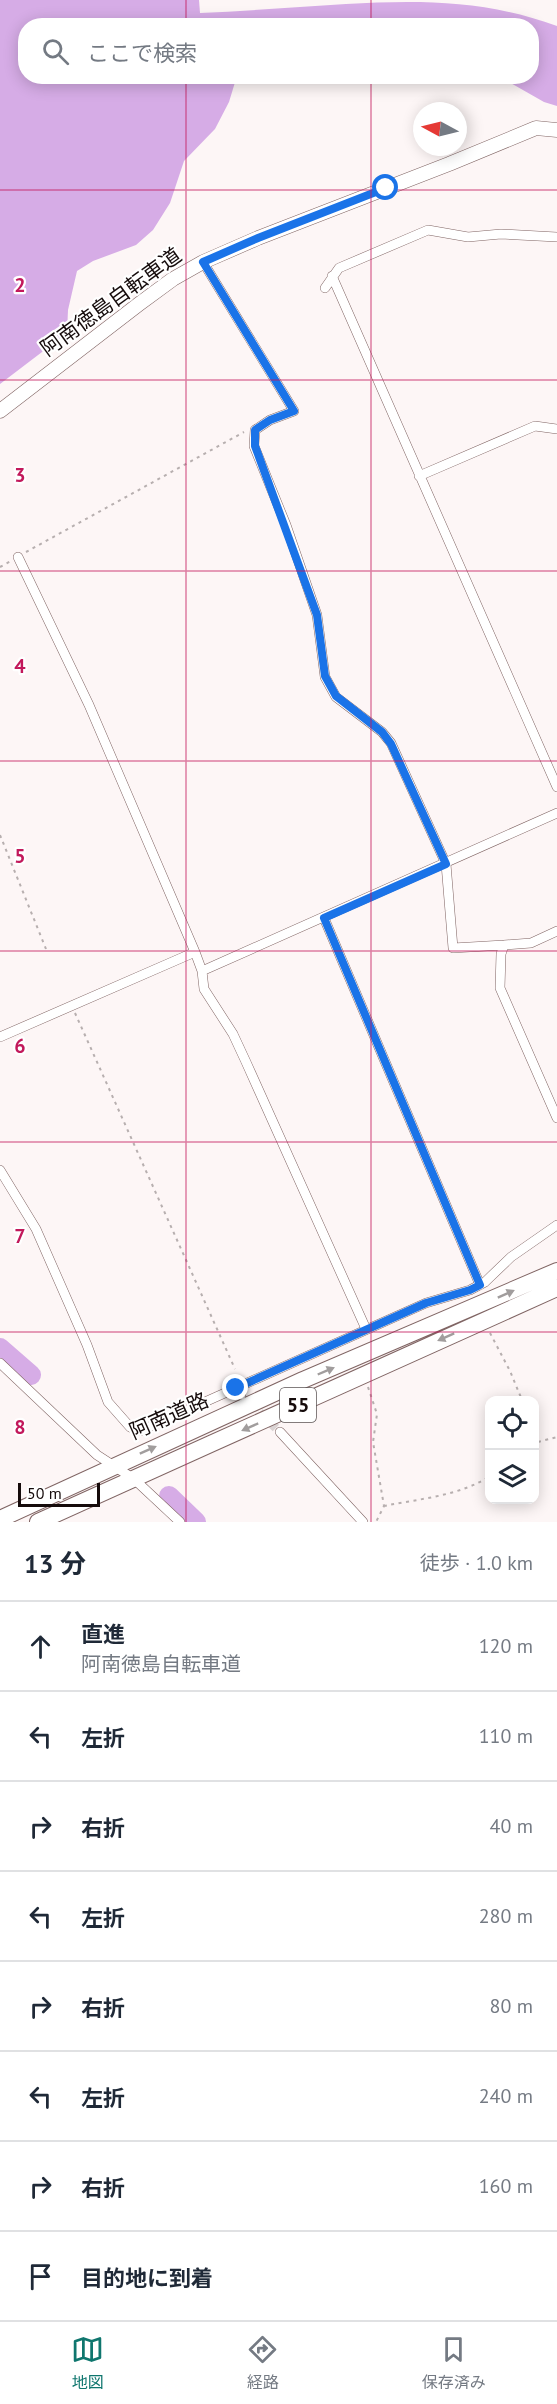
<!DOCTYPE html>
<html lang="ja">
<head>
<meta charset="utf-8">
<style>
	:root { --surface:#fff; --page:#f2f2f3; --text:#1f2937; --muted:#747a83; --line:#e0e1e3; --accent:#0f766e }
	body { margin:0; font-family:"PT Sans","Noto Sans JP",sans-serif; background:var(--page); color:var(--text) }
	.controls { position:absolute; right:18px; bottom:18px; display:grid; overflow:hidden; border-radius:12px; box-shadow:0 3px 15px #0003 }
	.controls button { width:54px; height:54px; display:grid; place-items:center; padding:0; border:0; border-bottom:2px solid var(--line); background:var(--surface); color:var(--text); font:30px sans-serif }
	.compass { position:absolute; left:413px; top:102px; width:54px; height:54px; border-radius:50%; background:var(--surface); box-shadow:0 3px 15px #0003; rotate:277deg }
	.scale { position:absolute; left:18px; bottom:15px; width:82px; box-sizing:border-box; padding-left:6px; border:3px solid #150b0b; border-top:0; font-size:16px; line-height:21px; white-space:nowrap; color:#150b0b; -webkit-text-stroke:4px #fff; paint-order:stroke }
	.stop { position:absolute; width:18px; height:18px; margin:-14px; border:4px solid #1a73e8; border-radius:50%; background:#fff }
	.stop.end { background:#1a73e8; border-color:#fff; box-shadow:0 2px 6px #0008 }
	.list { margin:0; padding:0; list-style:none }
	h2 { display:flex; justify-content:space-between; align-items:center; height:78px; margin:0; padding:0 24px; font-size:26px }
	h2 small { font-size:20px; font-weight:400; color:var(--muted) }
	.list li { display:grid; grid-template-columns:39px 1fr auto; gap:18px; align-items:center; box-sizing:border-box; height:90px; padding:0 24px; border-top:2px solid var(--line) }
	.list b { display:block; font-size:22px; white-space:nowrap }
	.list p { margin:0; font-size:20px; white-space:nowrap; color:var(--muted) }
	.list em { font-size:20px; font-style:normal; color:var(--muted) }
	.icon { flex:none; width:33px; height:33px; fill:none; stroke:currentColor; stroke-width:2; stroke-linecap:round; stroke-linejoin:round }
	.map { position:relative; flex:none; width:557px; height:1522px; overflow:hidden }
	.search { position:absolute; background:var(--surface); box-shadow:0 3px 15px #0003; left:18px; right:18px; top:18px; height:66px; display:flex; align-items:center; gap:15px; box-sizing:border-box; padding:0 21px; border-radius:24px; color:var(--muted); font-size:22px }
	.sheet { height:798px; background:var(--surface) }
	nav { display:flex; justify-content:space-around; align-items:center; box-sizing:border-box; height:84px; border-top:2px solid var(--line); background:var(--surface); font-size:16px; color:var(--muted) }
	nav a { display:grid; justify-items:center; gap:3px }
	nav .on { color:var(--accent) }
	.map>svg:first-child { display:block }
	.water { fill:#d6ace6 }
	.lines { fill:none; stroke-linecap:round; stroke-linejoin:round }
	.river { stroke:#d6ace6; stroke-width:20 }
	.street-tunnel { stroke:#dad3d3; stroke-width:9; stroke-dasharray:9 4.5; stroke-linecap:butt }
	.street-casing { stroke:#806564; stroke-width:10 }
	.secondary-casing { stroke:#806564; stroke-width:15 }
	.highway-casing { stroke:#806564; stroke-width:18 }
	.path { stroke:#b7afaf; stroke-width:2; stroke-dasharray:3 4.5; stroke-linecap:butt }
	.street { stroke:#fff; stroke-width:9 }
	.secondary { stroke:#fff; stroke-width:14 }
	.highway { stroke:#fff; stroke-width:16 }
	.oneway { fill:#a19d9d }
	.route { stroke:#1a73e8; stroke-width:8 }
	.grid { fill:none; stroke:#c2185b; stroke-width:1.5; stroke-opacity:0.55 }
	.labels { text-anchor:middle; stroke-width:4.5; stroke-linejoin:round; paint-order:stroke }
	.shield { fill:#fff; stroke:#5b5454; stroke-width:1.5 }
	.shield-label { font-size:20px; font-weight:bold; fill:#150b0b }
	.street-label { font-size:21px; fill:#150b0b; stroke:#fff }
	.grid-label { font-size:20px; text-anchor:middle; font-weight:bold; fill:#c2185b; stroke:#fff; stroke-width:4.5; stroke-linejoin:round; paint-order:stroke }
</style>
</head>
<body>
<div class="map">
<svg width="557" height="1522" viewBox="0 0 557 1522">
	<rect width="100%" height="100%" fill="#fdf6f6"/>
	<!-- water -->
	<path class="water" d="M0,0h199l1,13c49,-2 97,-6 146,-9 75,-4 140,-4 211,22v80l-13,-4 -44,-25 32,-1v-50l-122,-1 -13,-7 -112,8h-259v50h210v3l-7,23 -14,27 -31,32 -14,42 -17,27 -17,15 -43,16 -16,10 -9,39 -1,23 -67,51z"/>
	<g class="lines">
		<!-- river -->
		<path class="river" d="M0,1348l31,27
			M169,1496l27,26"/>
		<!-- street-tunnel -->
		<path class="street-tunnel" d="M250,1403l30,29"/>
		<!-- street casing -->
		<g class="street-casing">
			<path id="street" d="M203,262l91,149 -24,9 -15,10 -1,16 32,79 31,90 8,62 11,20 46,35 9,11 55,121 7,84 51,-3
				M332,276l225,511
				M325,288l14,-20 89,-38 40,7 33,-3 56,3
				M419,476l116,-50 22,3
				M18,557l71,148 106,247 7,19 2,18 29,45 13,28 120,267
				M324,918l156,367
				M557,931l-26,12 -27,2 -3,9 -1,34 57,130
				M202,971l355,-158
				M0,1037l195,-85
				M0,1170l36,59 51,116 21,57 22,25 10,4 96,-43 5,7
				M0,1363l97,92 37,24 46,43
				M236,1388l190,-85 44,-13 15,-8 26,-25 46,-32
				M280,1432l83,90"/>
		</g>
		<!-- secondary casing -->
		<g class="secondary-casing">
			<path id="secondary" d="M0,411l139,-107 34,-25 30,-17 55,-24 191,-74 87,-36 21,2"/>
		</g>
		<!-- highway casing -->
		<g class="highway-casing">
			<path id="highway" d="M0,1519l303,-139 254,-109
				M38,1522c173,-78 346,-157 519,-234"/>
		</g>
		<!-- path -->
		<path class="path" d="M26,552l218,-120
			M0,567l11,-6
			M0,835l46,114
			M75,1013l160,356
			M490,1333l20,38 12,29
			M368,1387l9,27 -4,28 11,64 -8,16
			M534,1434l4,8 -4,2
			M538,1442l19,-5
			M384,1506c34,-7 76,-10 106,-30"/>
		<!-- street -->
		<use href="#street" class="street"/>
		<!-- secondary -->
		<use href="#secondary" class="secondary"/>
		<!-- highway -->
		<use href="#highway" class="highway"/>
	</g>
	<!-- one-way arrows -->
	<defs><path id="oneway-solid" d="M-6-.8H1V-3.2L6.5 0L1 3.2V.8H-6Z" transform="scale(1.5)"/></defs>
	<g class="oneway">
		<use href="#oneway-solid" transform="translate(506 1294) rotate(-24)"/>
		<use href="#oneway-solid" transform="translate(446 1337) rotate(156)"/>
		<use href="#oneway-solid" transform="translate(326 1371) rotate(-23)"/>
		<use href="#oneway-solid" transform="translate(250 1427) rotate(156)"/>
		<use href="#oneway-solid" transform="translate(148 1450) rotate(-24)"/>
	</g>
	<g class="lines">
		<!-- route -->
		<path class="route" d="M236,1388l190,-85 44,-13 10,-5 -156,-367 122,-54 -55,-120 -9,-12 -46,-36 -11,-20 -8,-61 -62,-169v-16l15,-10 24,-9 -91,-149 55,-24 128,-50"/>
	</g>
	<!-- grid -->
	<path class="grid" d="M186,0v26M371,0v26M186,76v1446M371,76v1446M0,190h557M0,380h557M0,571h557M0,761h557M0,951h557M0,1142h557M0,1332h557"/>
	<g class="labels">
		<!-- shield labels -->
		<rect class="shield" x="280" y="1388" width="36" height="34" rx="4.5"/>
		<g class="shield-label">
			<text x="298" y="1412">55</text>
		</g>
		<!-- street labels -->
		<g class="street-label">
			<text transform="translate(111 302) rotate(-36)" y="7">阿南徳島自転車道</text>
			<text transform="translate(169 1416) rotate(-24)" y="7">阿南道路</text>
		</g>
	</g>
	<g class="grid-label">
		<text x="20" y="292">2</text>
		<text x="20" y="482">3</text>
		<text x="20" y="673">4</text>
		<text x="20" y="863">5</text>
		<text x="20" y="1053">6</text>
		<text x="20" y="1243">7</text>
		<text x="20" y="1434">8</text>
	</g>
</svg>
<div class="controls">
<button><svg class="icon" aria-label="locate" viewBox="0 0 24 24"><circle cx="12" cy="12" r="6"/><path d="M12 2v4M12 18v4M2 12h4M18 12h4"/></svg></button>
<button><svg class="icon" aria-label="layers" viewBox="0 0 24 24"><path d="M12 4l9 5-9 5-9-5zM3 14l9 5 9-5"/></svg></button>
</div>
<svg class="compass" viewBox="-18 -18 36 36"><path d="M0-13l5 13h-10z" fill="#e53935"/><path d="M0 13l5-13h-10z" fill="#747a83"/></svg>
<div class="scale">50 m</div>
<div class="stop" style="left:386px;top:188px"></div>
<div class="stop end" style="left:236px;top:1388px"></div>
<div class="search"><svg class="icon" aria-label="search" viewBox="0 0 24 24"><circle cx="10" cy="10" r="6"/><path d="M15 15l6 6"/></svg>ここで検索</div>
</div>
<section class="sheet">
<h2>13 分<small>徒歩 · 1.0 km</small></h2>
<ul class="list">
<li><svg class="icon" aria-label="ahead" viewBox="0 0 24 24"><path d="M12 20V5M6 11l6-6 6 6"/></svg><div><b>直進</b><p>阿南徳島自転車道</p></div><em>120 m</em></li>
<li><svg class="icon" aria-label="left" viewBox="0 0 24 24"><path d="M17 20v-9H6M10 6l-5 5 5 5"/></svg><div><b>左折</b></div><em>110 m</em></li>
<li><svg class="icon" aria-label="right" viewBox="0 0 24 24"><path d="M7 20v-9h11M14 6l5 5-5 5"/></svg><div><b>右折</b></div><em>40 m</em></li>
<li><svg class="icon" aria-label="left" viewBox="0 0 24 24"><path d="M17 20v-9H6M10 6l-5 5 5 5"/></svg><div><b>左折</b></div><em>280 m</em></li>
<li><svg class="icon" aria-label="right" viewBox="0 0 24 24"><path d="M7 20v-9h11M14 6l5 5-5 5"/></svg><div><b>右折</b></div><em>80 m</em></li>
<li><svg class="icon" aria-label="left" viewBox="0 0 24 24"><path d="M17 20v-9H6M10 6l-5 5 5 5"/></svg><div><b>左折</b></div><em>240 m</em></li>
<li><svg class="icon" aria-label="right" viewBox="0 0 24 24"><path d="M7 20v-9h11M14 6l5 5-5 5"/></svg><div><b>右折</b></div><em>160 m</em></li>
<li><svg class="icon" aria-label="arrive" viewBox="0 0 24 24"><path d="M6 21V4h12l-3 4 3 4H6"/></svg><div><b>目的地に到着</b></div></li>
</ul>
</section>
<nav>
<a class="on"><svg class="icon" aria-label="map" viewBox="0 0 24 24"><path d="M3 6l6-2 6 2 6-2v14l-6 2-6-2-6 2zM9 4v14M15 6v14"/></svg>地図</a>
<a><svg class="icon" aria-label="directions" viewBox="0 0 24 24"><path d="M12 3l9 9-9 9-9-9zM9 14v-3h6M13 9l2 2-2 2"/></svg>経路</a>
<a><svg class="icon" aria-label="saved" viewBox="0 0 24 24"><path d="M7 4h10v16l-5-4-5 4z"/></svg>保存済み</a>
</nav>
</body>
</html>
